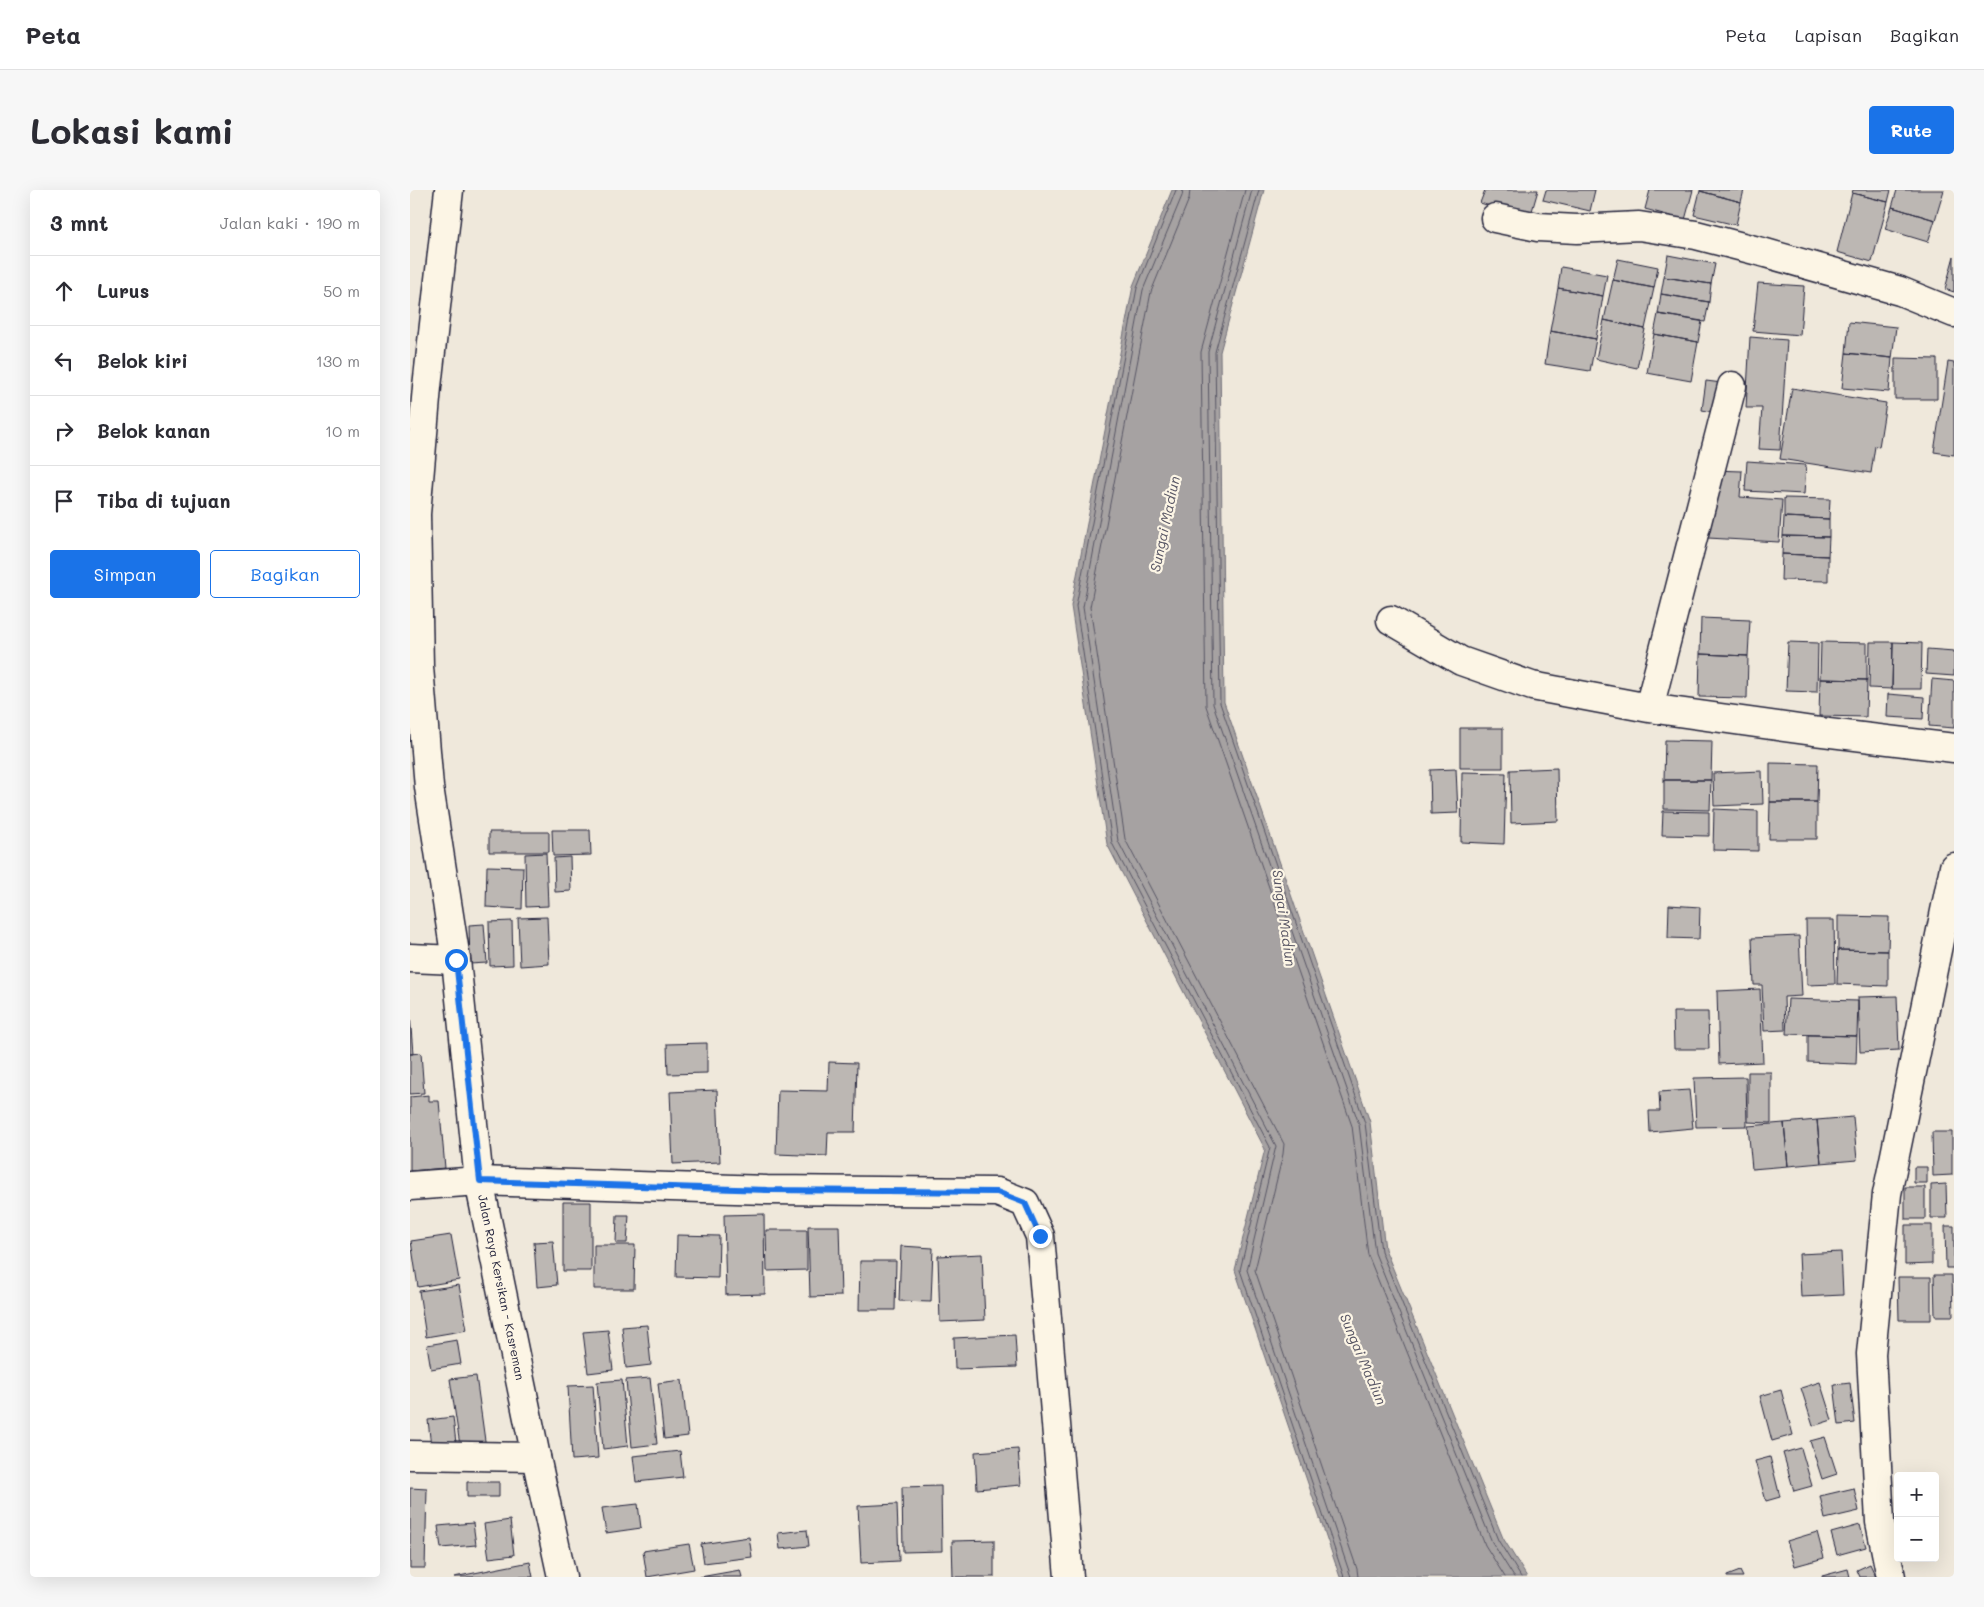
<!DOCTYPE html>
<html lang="id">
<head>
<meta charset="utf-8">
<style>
	:root { --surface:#fff; --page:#f7f7f7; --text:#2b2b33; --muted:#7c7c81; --line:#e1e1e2; --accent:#1a73e8 }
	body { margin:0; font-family:Mali,sans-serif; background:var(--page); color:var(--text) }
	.controls { position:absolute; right:15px; bottom:15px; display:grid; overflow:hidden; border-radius:5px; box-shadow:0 5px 20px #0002 }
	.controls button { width:45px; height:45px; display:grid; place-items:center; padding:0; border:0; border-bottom:1px solid var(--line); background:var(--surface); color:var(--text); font:25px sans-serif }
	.stop { position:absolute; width:15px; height:15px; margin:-11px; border:4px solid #1a73e8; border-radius:50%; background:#fff }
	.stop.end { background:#1a73e8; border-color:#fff; box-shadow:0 1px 5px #0008 }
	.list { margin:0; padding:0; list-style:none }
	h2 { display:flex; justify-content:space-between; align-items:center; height:65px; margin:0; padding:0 20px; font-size:21px }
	h2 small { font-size:16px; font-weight:400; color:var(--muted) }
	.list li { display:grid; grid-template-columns:32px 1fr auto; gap:15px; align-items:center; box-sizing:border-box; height:70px; padding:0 20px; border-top:1px solid var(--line) }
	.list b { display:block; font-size:19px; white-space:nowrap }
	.list em { font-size:16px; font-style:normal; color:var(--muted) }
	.actions { display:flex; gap:10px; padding:15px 20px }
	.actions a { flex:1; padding:11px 0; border:1px solid var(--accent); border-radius:5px; text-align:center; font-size:18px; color:var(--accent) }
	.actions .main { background:var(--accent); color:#fff }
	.icon { flex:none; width:28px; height:28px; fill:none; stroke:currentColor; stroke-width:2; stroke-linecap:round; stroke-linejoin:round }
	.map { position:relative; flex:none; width:1544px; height:1387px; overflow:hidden; border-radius:5px }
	header { display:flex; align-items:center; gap:30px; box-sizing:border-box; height:70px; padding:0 25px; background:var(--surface); border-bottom:1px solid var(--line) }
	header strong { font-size:24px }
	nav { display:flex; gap:28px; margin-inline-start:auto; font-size:18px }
	.intro { display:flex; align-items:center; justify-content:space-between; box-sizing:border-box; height:120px; padding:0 30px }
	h1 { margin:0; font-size:35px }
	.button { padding:12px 22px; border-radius:5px; background:var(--accent); color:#fff; font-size:18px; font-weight:700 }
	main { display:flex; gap:30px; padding:0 30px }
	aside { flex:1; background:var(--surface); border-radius:5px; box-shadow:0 5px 20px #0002 }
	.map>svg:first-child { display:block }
	.water { fill:#a6a2a2; stroke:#716f79 }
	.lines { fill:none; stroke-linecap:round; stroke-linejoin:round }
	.shore { stroke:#575564; stroke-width:1 }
	.building { fill:#bcb7b3; stroke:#22223b }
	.street-casing { stroke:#22223b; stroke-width:31 }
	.secondary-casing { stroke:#22223b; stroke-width:31 }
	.street { stroke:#fcf5e5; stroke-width:28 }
	.secondary { stroke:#fcf5e5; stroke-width:28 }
	.route { stroke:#1a73e8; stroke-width:6 }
	.labels { text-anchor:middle; stroke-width:4.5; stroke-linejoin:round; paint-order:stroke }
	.street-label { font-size:12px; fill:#22223b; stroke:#fcf5e5 }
	.water-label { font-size:14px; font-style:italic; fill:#575564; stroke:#fcf5e5 }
</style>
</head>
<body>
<header>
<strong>Peta</strong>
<nav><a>Peta</a><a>Lapisan</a><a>Bagikan</a></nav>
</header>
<div class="intro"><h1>Lokasi kami</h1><a class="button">Rute</a></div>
<main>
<aside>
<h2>3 mnt<small>Jalan kaki · 190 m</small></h2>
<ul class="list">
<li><svg class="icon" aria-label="ahead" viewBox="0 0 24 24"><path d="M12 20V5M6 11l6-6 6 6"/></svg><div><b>Lurus</b></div><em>50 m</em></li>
<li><svg class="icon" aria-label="left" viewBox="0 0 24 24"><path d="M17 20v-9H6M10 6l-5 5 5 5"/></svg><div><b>Belok kiri</b></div><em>130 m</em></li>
<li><svg class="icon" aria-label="right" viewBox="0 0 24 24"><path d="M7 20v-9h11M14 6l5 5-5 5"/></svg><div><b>Belok kanan</b></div><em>10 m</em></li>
<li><svg class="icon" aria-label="arrive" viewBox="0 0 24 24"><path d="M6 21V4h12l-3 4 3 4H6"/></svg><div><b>Tiba di tujuan</b></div></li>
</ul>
<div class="actions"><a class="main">Simpan</a><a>Bagikan</a></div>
</aside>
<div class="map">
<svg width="1544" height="1387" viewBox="0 0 1544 1387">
	<rect width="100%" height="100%" fill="#efe8db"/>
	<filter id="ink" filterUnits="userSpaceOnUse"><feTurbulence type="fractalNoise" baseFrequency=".02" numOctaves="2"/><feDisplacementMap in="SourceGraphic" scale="10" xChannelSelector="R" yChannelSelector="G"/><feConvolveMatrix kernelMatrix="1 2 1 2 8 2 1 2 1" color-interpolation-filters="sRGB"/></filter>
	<g filter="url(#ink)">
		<!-- water -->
		<path class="water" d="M762,0h92l-44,162 4,350 146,420 15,127 118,289 24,39h-187l-105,-307 30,-121 -158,-305 -36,-238 62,-320z"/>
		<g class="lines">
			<!-- shore -->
			<path class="shore" d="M766,0l-39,98 -61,318 36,237 158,304 -30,123 104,307
				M773,0l-1,6 -39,94 -60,317 35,234 158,305 -29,124 104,307
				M780,0l-1,9 -38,93 -61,315 35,232 159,305 -1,10 -28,116 102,299 1,8
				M835,0l-44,162 5,354 146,420 16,129 117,290 20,32
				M842,0l-44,162 5,352 146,420 16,129 117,289 22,35
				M849,0l-44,162 5,351 145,420 16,128 117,289 23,37"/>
		</g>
		<!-- building -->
		<path class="building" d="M1075,0h53l-8,28 -50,-15z
			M1136,0h49l-5,21 -47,-11z
			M1240,0h43l-8,30 -40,-11z
			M1290,0h44l-3,12 -41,-11z
			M1443,0h38l-3,12 -36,-9z
			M1487,0h47l-9,30 -43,-13z
			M1290,1l41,11 -5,23 -42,-10z
			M1442,3l36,9 -16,60 -35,-10z
			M1482,17l43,13 -7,22 -43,-13z
			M1258,65l47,9 -4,20 -47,-7z
			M1544,66v36l-9,-3z
			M1208,69l40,8 -4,21 -41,-8z
			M1151,77l46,8 -4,21 -45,-8z
			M1254,87l47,7 -2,18 -48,-8z
			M1203,90l41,8 -9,41 -41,-9z
			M1348,93l46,3 -4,49 -47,-4z
			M1148,98l45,8 -7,43 -46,-8z
			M1251,104l48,8 -4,20 -47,-8z
			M1248,124l44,7 -4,21 -44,-8z
			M1194,130l41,9 -8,39 -41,-9z
			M1439,132l47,5 -4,31 -46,-5z
			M1140,141l46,8 -6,32 -45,-7z
			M1244,144l44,8 -7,39 -44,-8z
			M1340,147l37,3 -7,110 -21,-1 3,-41h-16z
			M1436,163l46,5 -3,34 -47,-4z
			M1485,168l42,1v40h-42z
			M1538,172l6,1v92l-20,-3z
			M1296,191l16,2 -3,30 -17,-3z
			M1382,198l94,15 -7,44 -4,-1 -4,27 -91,-14z
			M1337,271l59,4 -2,29 -59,-3z
			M1302,280l30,1 -2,26 42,3 -3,42 -71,-4z
			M1374,308l46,1 -1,20 -45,-2z
			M1374,327l45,2v18l-46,-1z
			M1373,346l46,1 -1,19 -46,-2z
			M1372,364l46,2v25l-47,-1z
			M1291,428l49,2 -2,36 -48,-2z
			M1378,452l30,1 -1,49 -31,-1z
			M1411,452l46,1v37l-47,-1z
			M1460,452h23l-1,47 -23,-1z
			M1483,452l29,1 -1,46h-29z
			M1517,459l27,2v25l-28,-2z
			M1290,464l48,2 -1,42 -48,-1z
			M1410,489l47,1 -1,37 -47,-1z
			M1522,489l22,2v47l-25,-2z
			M1478,504l36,3 -1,22 -36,-2z
			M1050,538h43v40h-43z
			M1255,550l47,1 -1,39h-47z
			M1360,573l48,1 -1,38h-47z
			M1147,578l1,53 -47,2 -1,-53z
			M1046,579l2,44 -27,1 -1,-44z
			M1352,581l1,33 -49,2 -1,-33z
			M1052,582l44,1 -2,71 -43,-2z
			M1254,590h47l-1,30 -46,-1z
			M1360,612h47v37h-48z
			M1304,619l44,2v40l-45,-1z
			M1253,621l46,1v24l-47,-1z
			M142,640h38l1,25 -38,1z
			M79,642h60v20h-60z
			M136,663l2,53 -22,1 -1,-53z
			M160,667l1,34 -16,1 -1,-34z
			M77,676l36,1 -1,42 -36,-2z
			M1259,715l31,2 -1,32 -31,-1z
			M1428,726l51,1 -1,34 -50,-1z
			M137,727l2,47 -29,2 -2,-48z
			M1396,730h28l1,64 -28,1z
			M102,731l1,44 -23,1 -1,-44z
			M74,734l3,39 -17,1 -1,-39z
			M1389,746l3,60 -18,1 1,33 -21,1 -2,-46h-8l-2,-47z
			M1428,760l50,1v35l-51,-2z
			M1350,799l3,73 -44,2 -2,-73z
			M1487,806l2,54 -39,2 -2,-55z
			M1378,809l70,2 -1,35 -71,-2z
			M1263,822h35l1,37h-35z
			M0,824l3,40h-3z
			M1398,845l49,1 -1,28 -48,-2z
			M297,853v30l-39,1 -1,-30z
			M11,863l3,40 -14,1v-40z
			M419,872l28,1 -2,69h-27l-1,24 -51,-2 2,-64 50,1z
			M1338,882h23v51l-23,-1z
			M1336,887l1,49 -51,1 -2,-49z
			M307,900l3,72 -47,2 -3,-72z
			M1279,900l4,38 -43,4 -1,-21h11l-1,-19z
			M19,905v6h10l6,67 -35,3v-74z
			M1443,927l4,43 -36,3 -4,-43z
			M1407,930l4,43 -33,3 -4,-43z
			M1374,933l4,43 -36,3 -4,-43z
			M1522,942h20v43l-19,1z
			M1504,977h13v16h-13z
			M1536,994l1,34h-16v-33z
			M1495,997h20v32h-20z
			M153,1012h28v69h-28z
			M354,1024l1,80 -39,1 -2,-80z
			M207,1025h12l-2,28h-11z
			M1495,1035h27v39l-27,1z
			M398,1036h31l2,70 -31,1z
			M1535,1036h9v42h-8z
			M356,1040h41v40l-40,1z
			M41,1045l8,45 -41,7 -7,-46z
			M267,1045l42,1 -1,42 -42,-1z
			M143,1051l4,44 -20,2 -3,-45z
			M184,1055h41l-1,44h-40z
			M491,1056l32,2 -2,54 -32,-1z
			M1431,1062l2,43 -42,2 -2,-43z
			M572,1064l3,66 -45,2 -2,-66z
			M450,1071h36l-1,49h-36z
			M1524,1085h18l1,41h-18z
			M1488,1087h33v43h-32z
			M49,1095l8,45 -41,7 -7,-46z
			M237,1135l4,40 -25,3 -4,-41z
			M198,1140l5,40 -25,3 -5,-41z
			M605,1145l2,32 -62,2 -1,-31z
			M47,1150l4,24 -30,5 -4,-24z
			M66,1186l10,72 -25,4 -11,-73z
			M240,1188l7,66 -25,3 -6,-67z
			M212,1190l6,66 -25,3 -6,-67z
			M272,1190l6,56 -24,3 -6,-56z
			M1410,1192l12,38 -19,6 -12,-38z
			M1440,1193l5,40 -16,2 -5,-40z
			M183,1195l5,73 -26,2 -4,-74z
			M1371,1200l12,45 -21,6 -12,-45z
			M43,1227l4,35 -25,3 -4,-35z
			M1415,1247l12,37 -15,5 -12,-38z
			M1391,1258l11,38 -18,5 -11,-38z
			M608,1259l3,36 -44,4 -2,-37z
			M270,1261l3,26 -47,5 -3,-26z
			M1360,1267l10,40 -14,4 -11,-40z
			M57,1292h32v15h-32z
			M531,1296l1,65 -39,1 -1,-65z
			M0,1298l17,1 -2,79h-15z
			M1444,1298l5,23 -34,8 -5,-23z
			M228,1314l3,24 -35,5 -4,-25z
			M487,1314l2,57 -38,2 -3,-57z
			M100,1330l4,35 -25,3 -5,-34z
			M63,1333l3,22 -35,3 -3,-22z
			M1450,1335l6,22 -29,8 -6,-22z
			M397,1340l2,16 -29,3 -2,-16z
			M1407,1342l7,26 -29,8 -8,-25z
			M339,1347l3,20 -48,6 -3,-19z
			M584,1350v37h-41l-1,-36z
			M279,1354l5,25 -47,8 -4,-26z
			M120,1372l3,15h-79z
			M1460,1374l6,13h-16l-3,-7z
			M1438,1379l2,8h-28v-1z
			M330,1380l2,7h-42z
			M1330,1381l3,6h-16v-1z"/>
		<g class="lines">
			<!-- street casing -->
			<g class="street-casing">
				<path id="street" d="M1085,28l43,9 39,2 62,-3 57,9 66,17 138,39 54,22
					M981,430l70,41 71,25 117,22 164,23 141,17
					M1239,518l83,-322
					M0,768l46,2
					M0,996l69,-5 288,9 230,2 28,11 15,33 29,341
					M0,1265l126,2
					M1481,1387l-11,-55 -9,-168 16,-160 67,-327"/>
			</g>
			<!-- secondary casing -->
			<g class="secondary-casing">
				<g id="secondary">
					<path id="s1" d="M39,0l-22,197 -11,127 3,153 10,120 27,173 23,221 57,276 26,120"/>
				</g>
			</g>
			<!-- street -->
			<use href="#street" class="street"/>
			<!-- secondary -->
			<use href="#secondary" class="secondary"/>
		</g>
	</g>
	<g class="lines" filter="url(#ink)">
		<!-- route -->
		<path class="route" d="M46,770l24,221 288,9 229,2 28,11 15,33"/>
	</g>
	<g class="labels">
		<!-- street labels -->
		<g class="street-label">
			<text dy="4" stroke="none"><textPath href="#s1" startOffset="1105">Jalan Raya Kersikan - Kasreman</textPath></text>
		</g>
		<!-- water labels -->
		<g class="water-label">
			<text transform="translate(755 334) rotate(-78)" y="5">Sungai Madiun</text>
			<text transform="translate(874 728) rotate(82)" y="5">Sungai Madiun</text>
			<text transform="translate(953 1169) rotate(67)" y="5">Sungai Madiun</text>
		</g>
	</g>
</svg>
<div class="controls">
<button>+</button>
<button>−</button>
</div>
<div class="stop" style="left:46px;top:770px"></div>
<div class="stop end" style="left:630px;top:1046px"></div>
</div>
</main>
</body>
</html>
